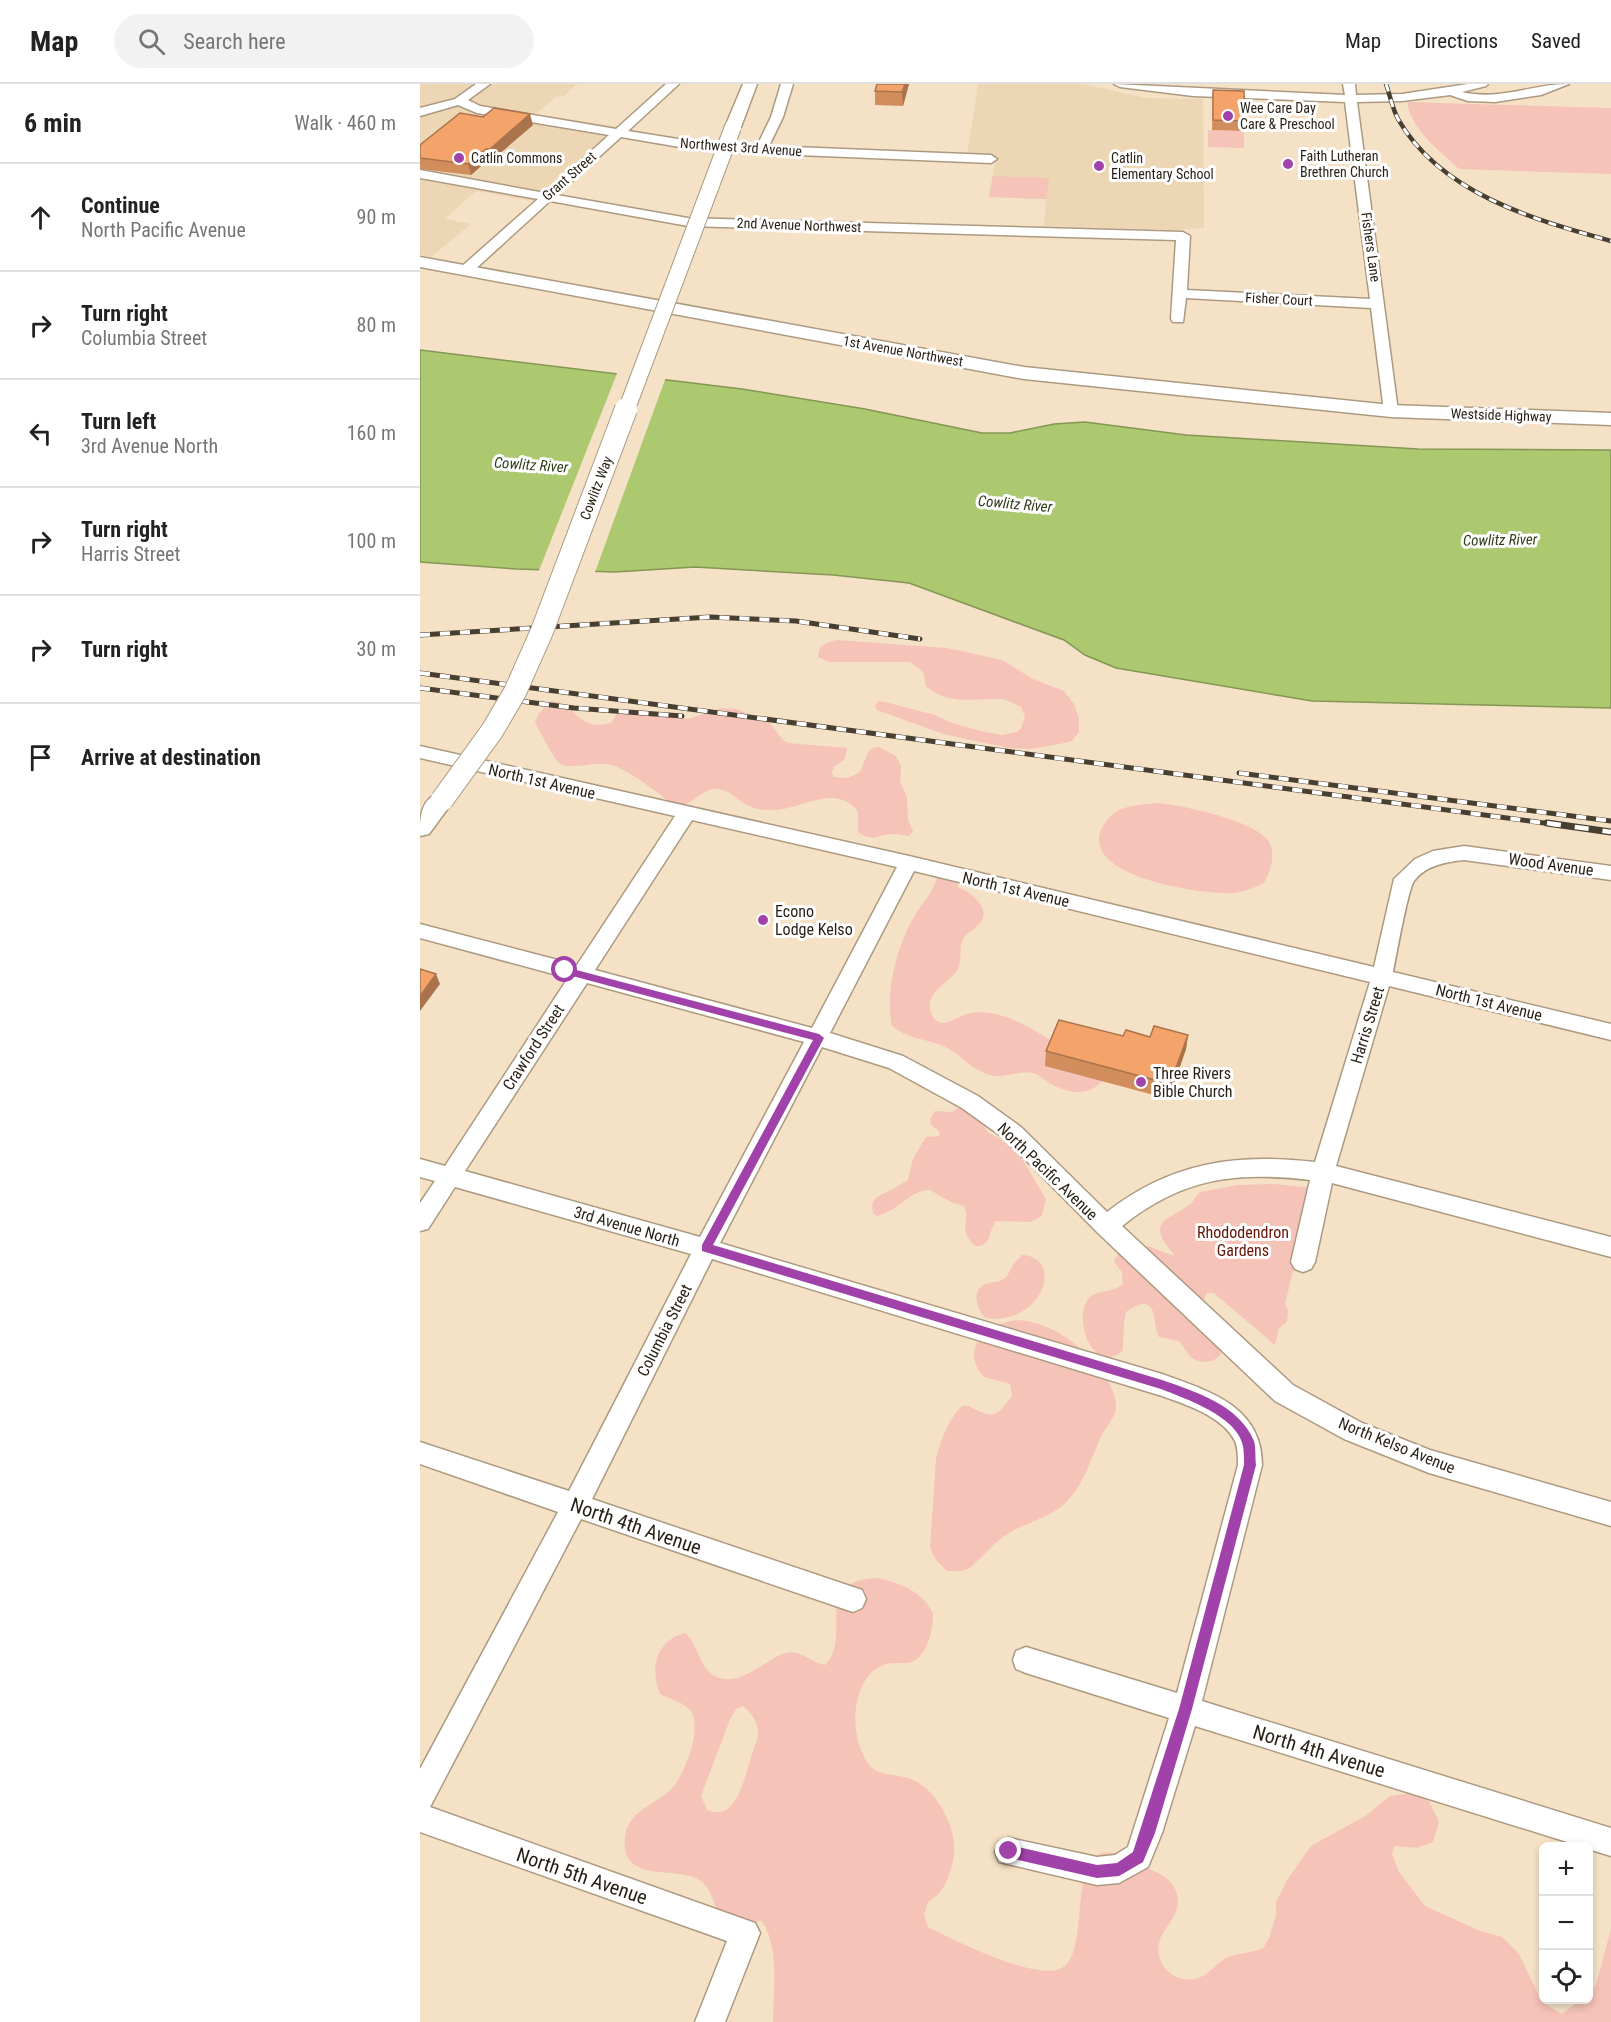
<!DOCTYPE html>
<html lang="en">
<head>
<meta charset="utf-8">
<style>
	:root { --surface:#fff; --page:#f2f2f2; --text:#222; --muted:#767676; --line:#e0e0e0 }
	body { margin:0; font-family:"Roboto Condensed",sans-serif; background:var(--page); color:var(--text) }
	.controls { position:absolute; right:18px; bottom:18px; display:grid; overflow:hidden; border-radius:9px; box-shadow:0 3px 9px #0003 }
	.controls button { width:54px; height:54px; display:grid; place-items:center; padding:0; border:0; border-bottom:2px solid var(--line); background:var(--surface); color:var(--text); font:30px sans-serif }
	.stop { position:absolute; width:18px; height:18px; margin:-14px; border:4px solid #a042aa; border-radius:50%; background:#fff }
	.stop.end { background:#a042aa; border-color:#fff; box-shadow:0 2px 6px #0008 }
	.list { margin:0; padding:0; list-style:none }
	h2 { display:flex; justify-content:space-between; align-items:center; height:78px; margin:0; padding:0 24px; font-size:26px }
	h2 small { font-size:20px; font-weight:400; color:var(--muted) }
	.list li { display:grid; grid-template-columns:39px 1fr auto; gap:18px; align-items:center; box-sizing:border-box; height:108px; padding:0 24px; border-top:2px solid var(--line) }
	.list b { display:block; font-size:22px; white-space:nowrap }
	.list p { margin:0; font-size:20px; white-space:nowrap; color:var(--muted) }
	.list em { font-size:20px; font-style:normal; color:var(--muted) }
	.icon { flex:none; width:33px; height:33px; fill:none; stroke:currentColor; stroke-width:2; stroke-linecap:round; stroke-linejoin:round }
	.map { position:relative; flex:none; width:1191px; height:1938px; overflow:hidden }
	header { display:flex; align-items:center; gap:36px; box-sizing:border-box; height:84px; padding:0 30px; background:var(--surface); border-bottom:2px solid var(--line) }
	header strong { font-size:28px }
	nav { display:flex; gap:33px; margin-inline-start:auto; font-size:21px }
	.search { width:420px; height:54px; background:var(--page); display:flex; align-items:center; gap:15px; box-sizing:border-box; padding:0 21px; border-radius:33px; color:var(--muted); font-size:22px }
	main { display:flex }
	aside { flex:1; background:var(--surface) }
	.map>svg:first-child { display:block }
	.built { fill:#edd6b3 }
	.green { fill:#f5c3b8; fill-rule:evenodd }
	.water { fill:#adc970; stroke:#849654; stroke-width:1.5 }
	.pier { fill:#f5e2c6 }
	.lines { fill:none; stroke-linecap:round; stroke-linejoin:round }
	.minor-casing { stroke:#ac9a80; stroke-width:3 }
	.major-casing { stroke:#ac9a80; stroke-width:3 }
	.minor { fill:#fff; fill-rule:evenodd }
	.major { fill:#fff; fill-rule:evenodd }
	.rail-far2-casing { stroke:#483f31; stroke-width:4.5 }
	.rail-far1-casing { stroke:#483f31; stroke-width:5 }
	.rail-casing { stroke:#483f31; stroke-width:7 }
	.rail-far2 { stroke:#fff; stroke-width:3; stroke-dasharray:8; stroke-linecap:butt }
	.rail-far1 { stroke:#fff; stroke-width:4; stroke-dasharray:10; stroke-linecap:butt }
	.rail { stroke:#fff; stroke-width:4.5; stroke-dasharray:14; stroke-linecap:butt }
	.major-bridge-far1-casing { stroke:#ac9a80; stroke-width:18; stroke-linecap:butt }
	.major-bridge-casing { stroke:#ac9a80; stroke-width:24; stroke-linecap:butt }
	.major-bridge-far1 { stroke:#fff; stroke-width:16 }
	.major-bridge { stroke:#fff; stroke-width:22 }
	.wall { fill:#d28d5c }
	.shaded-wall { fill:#ab734b }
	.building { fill:#f4a46b; stroke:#ab734b; stroke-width:1.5 }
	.route { fill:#a042aa }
	.poi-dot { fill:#a042aa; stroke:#fff; stroke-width:2 }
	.labels { text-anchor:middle; stroke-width:6; stroke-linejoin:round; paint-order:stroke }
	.far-poi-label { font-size:14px; fill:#261f14; stroke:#fff; text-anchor:start }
	.far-street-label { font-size:14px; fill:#261f14; stroke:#fff }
	.far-water-label { font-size:15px; font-style:italic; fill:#313c17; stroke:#fff }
	.street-label { font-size:16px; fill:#261f14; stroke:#fff }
	.poi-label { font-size:16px; fill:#261f14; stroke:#fff; text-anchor:start }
	.park-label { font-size:16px; fill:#671305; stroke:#fff }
	.near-street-label { font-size:20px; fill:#261f14; stroke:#fff }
</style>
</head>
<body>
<header>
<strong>Map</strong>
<div class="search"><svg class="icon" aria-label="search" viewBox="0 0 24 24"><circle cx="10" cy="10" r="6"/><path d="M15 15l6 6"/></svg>Search here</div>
<nav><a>Map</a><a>Directions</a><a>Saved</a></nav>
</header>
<main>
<aside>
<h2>6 min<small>Walk · 460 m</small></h2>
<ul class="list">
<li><svg class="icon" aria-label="ahead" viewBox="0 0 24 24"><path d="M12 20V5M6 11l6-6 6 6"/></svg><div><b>Continue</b><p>North Pacific Avenue</p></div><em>90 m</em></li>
<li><svg class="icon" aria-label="right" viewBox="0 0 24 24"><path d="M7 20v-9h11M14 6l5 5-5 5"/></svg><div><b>Turn right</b><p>Columbia Street</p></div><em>80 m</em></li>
<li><svg class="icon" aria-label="left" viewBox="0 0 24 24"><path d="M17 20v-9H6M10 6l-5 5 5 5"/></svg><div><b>Turn left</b><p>3rd Avenue North</p></div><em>160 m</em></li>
<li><svg class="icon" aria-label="right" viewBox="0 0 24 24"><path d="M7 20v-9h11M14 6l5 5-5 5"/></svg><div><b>Turn right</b><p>Harris Street</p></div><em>100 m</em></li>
<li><svg class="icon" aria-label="right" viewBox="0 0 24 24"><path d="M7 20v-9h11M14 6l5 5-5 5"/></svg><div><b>Turn right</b></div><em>30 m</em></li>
<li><svg class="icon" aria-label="arrive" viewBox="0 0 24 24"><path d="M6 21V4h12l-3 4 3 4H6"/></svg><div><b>Arrive at destination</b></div></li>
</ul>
</aside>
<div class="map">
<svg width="1191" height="1938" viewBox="0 0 1191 1938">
	<rect width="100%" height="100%" fill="#f5e2c6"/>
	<!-- built -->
	<path class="built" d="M0,0h157l-14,13 -6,-1 -21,18 97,15 -84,75 -73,-13 -31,28 26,5 -40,33 -11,-2z
		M558,0h105l63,14 57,1 1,129 -28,2 -132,-4 2,-27 -57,-2 7,-41 -29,-1z"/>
	<!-- green -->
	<path class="green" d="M987,18l204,6v66l-152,-5c-20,-19 -47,-38 -52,-67z
		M788,46l36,1v17l-36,-1z
		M573,92l56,2 -3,21 -57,-2z
		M418,556l109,8 55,12 31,19 31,12 10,13 5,14v14l-7,9 -12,3 -29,5 -23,-1 -65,-14 -66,-24 -2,-4 3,-5 7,1 50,13 17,8 28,8 22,4 15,-3 4,-4 4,-11 -4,-10c-7,-3 -14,-8 -22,-8 -27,-1 -50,7 -73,-13l-3,-14 -13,-10h-81l-11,-5 2,-10 11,-6z
		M132,617c26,2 23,31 59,22l6,-9 5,-4 66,9 34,-11 14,1 33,13 14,18 5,3 59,5 -2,11 -11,8 -2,5 1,5 15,1 12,-6 8,-20 4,-4 7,-1 17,9 5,10 -1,16 7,15 1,23 5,11 -4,5c-5,-1 -10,-2 -15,-2 -16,-1 -18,10 -36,-2v-20c-21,-30 -56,-3 -84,-2 -9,0 -19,0 -27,-5 -12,-6 -17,-16 -32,-16 -15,0 -22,18 -37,15 -12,-2 -17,-10 -27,-16 -12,-9 -25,-18 -39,-23 -16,-5 -44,7 -54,-3 -6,-7 -18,-30 -23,-40l4,-9z
		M737,719c25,2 94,17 110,36 10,12 4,32 -3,44 -10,5 -20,9 -31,10 -28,2 -155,-16 -131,-65 13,-24 31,-22 55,-25z
		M519,785l15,6 4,12c14,6 38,24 18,40 -4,4 -10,6 -13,12 -4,8 -1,18 -4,27 -5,16 -38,25 -27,49 8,17 24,2 35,-1 7,-2 16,-2 23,-1 39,6 82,43 114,65 -12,19 -35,16 -53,6 -5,-3 -10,-8 -15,-10 -16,-5 -31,5 -46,1 -19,-5 -30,-22 -47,-29 -17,-7 -37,-8 -51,-20 -7,-34 4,-75 19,-104 10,-19 25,-31 28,-53z
		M542,1021l14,10 13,18 26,14 31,52 -4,17 -11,6 -35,-1c-8,11 -4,26 -21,25 -18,-18 -4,-24 -11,-40l-13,-4 -21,-12c-20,0 -33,22 -53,26l-4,-3c-4,-16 7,-17 18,-23 6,-3 11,-7 17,-10l5,-21 13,-22 13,-1 1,-4 -9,-7 -1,-5 5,-9 17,1z
		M854,1100l39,4 -28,116 3,6 -1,12 -8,6 -4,17 -61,-52h-7l-5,12 22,34c-1,4 -1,10 -3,14 -5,11 -23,11 -30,4 -5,-5 -8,-12 -12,-16l-20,-4c-8,-16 1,-48 -33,-25l-2,12 -1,26c-28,28 -52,-31 -34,-52 9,-9 25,-5 34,-14l-1,-12 -8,-10c3,-9 6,-10 14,-14 19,-8 29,4 47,8 -35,-40 0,-35 19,-56 2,-3 3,-6 6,-8l38,-7z
		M602,1171c43,2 21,71 -36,63 -8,-7 -15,-24 -4,-32 6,-5 17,-3 24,-8l8,-15z
		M597,1236c31,2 58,20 78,44 10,12 25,31 20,49 -3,8 -10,15 -14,24 -10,21 -15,42 -31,61 -15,19 -39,22 -59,34 -15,8 -29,25 -41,36l-8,3h-15l-11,-11 -6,-12 6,-90c5,-17 12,-39 26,-52h7c23,13 27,12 43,-10l-2,-12 -26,-7c-26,-29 3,-53 33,-57z
		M458,1494c23,6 43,12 55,35 0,14 -3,31 -13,43 -9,11 -22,5 -34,8 -31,9 -36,57 -26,83 13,36 27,22 53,33 26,11 47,54 40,81 -5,19 -8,30 -25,41l-4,13 4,12c28,14 97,49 128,43 42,-8 2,-133 63,-116 5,1 8,5 12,7 17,9 48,14 47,42 -1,15 -14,24 -18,37 -8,23 15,46 38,38 12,-4 19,-16 30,-21 11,-4 23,-4 35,-9l6,-10 7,-23v-13l11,-22 24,-34 56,-31 23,-19 22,-3 17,8 10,21 -6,20 -16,6 -23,-2 -2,8 7,18 26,34 55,25 22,6 17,17 23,48 20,12 18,-14h8l1,-8 7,-7 15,-56v93h-838c0,-32 7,-73 -11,-101l-42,4c-4,-16 -7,-36 -21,-45 -24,-15 -79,5 -74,-43 4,-29 33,-32 49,-51 12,-16 30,-61 15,-77 -8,-8 -20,-10 -29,-15 -10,-25 -5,-53 25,-61 13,11 14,33 28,42 26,16 54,-18 73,-22 14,-4 26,10 39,12 29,-29 -16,-85 53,-87zM323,1622c7,6 13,13 15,23 1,10 -6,23 -8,32 -7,21 -14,61 -43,49l-6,-14 30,-79 5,-8z"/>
	<!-- water -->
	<path class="water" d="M0,266l322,39 123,20 117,24h28l44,-9 31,-2 101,13 232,14 193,1v258l-299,-7 -196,-33 -31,-13 -21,-15 -155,-57 -76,-8 -138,-8 -80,5 -99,-3 -96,-7z"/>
	<!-- pier -->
	<path class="pier" d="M198,287l48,6 -72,198 -56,-2z"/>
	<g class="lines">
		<!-- minor casing -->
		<g class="minor-casing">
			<path id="minor" d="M56,0h14l-22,16 12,6 136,23 50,-45h13l-51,47 75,12 54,3 14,-29 10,-33h12l-10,33 -14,29 222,9 6,4 -6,4 -288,-12 -82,-14 -64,58 131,23 495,14 7,4 -3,54 183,9 -25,-197 -152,-6 -73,-9 -6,-3 231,11 -2,-11h12l1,11 46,-1 66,-10h20l-2,2 -24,6c38,9 70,-8 107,-8l-28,11 -46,7 -27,-1 -18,-6 -48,6 -45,1 41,309 -7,4 -7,-4 -13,-103 -185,-10 -3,24h-10l-2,-3 5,-79 -488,-14 -138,-25 -79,72h-10l-2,-3 2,-3 77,-68 -118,-21v-8l125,23 64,-58 -132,-22 -19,-8 -38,11v-8l35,-9z
				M0,662l489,110 465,111 20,-88 21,-20 18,-8 31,-5 147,20v14l-147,-20c-18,2 -38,5 -50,21 -6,8 -18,76 -21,91l218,52v16l-222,-54 -53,180 275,71v20l-279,-74 -17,79 -4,7 -8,3 -8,-3 -4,-7 19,-82c-75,-9 -128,-2 -188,46l171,159 69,38 68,27 181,52v24l-182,-53 -85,-34 -69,-38 -177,-168 -93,-94 -43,-31 -73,-40 -67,-21 -102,196 442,131c47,17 100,32 100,91l-60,236 409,127v28l-23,-7v-3h-8l-385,-120 -33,107 -14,34 -29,16 -22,2 -98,-23 -4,-10 4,-10 10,-4 88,19 18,-2 13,-8 41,-129 -143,-45 -10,-4 -3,-9 3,-9 10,-4 151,46 61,-228c0,-8 0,-17 -3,-24 -13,-25 -48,-36 -73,-45l-450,-137 -120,240 270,91 4,9 -4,9 -9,4 -272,-93 -151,288 325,116 5,10 -35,89h-30l32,-81 -307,-109v-63l138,-257 -138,-48v-22l149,49 122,-237 -236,-67 -27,42 -8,2v-28l15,-22 -15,-4v-18l25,7 123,-188 -148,-40v-14l157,41 98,-149 -255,-58zM272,736l205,47 -85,161 -217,-58zM494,787l456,111 -55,180c-79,-9 -144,0 -208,50l-86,-85 -43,-31 -75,-40 -73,-23zM167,899l217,59 -104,195 -235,-66z"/>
		</g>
		<!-- major casing -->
		<g class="major-casing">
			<path id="major" d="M323,0h14l-16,43 -8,5 -5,-2 -3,-3z
				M0,173l604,110 367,38 220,8v12l-220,-8 -367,-38 -604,-112z
				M22,708l8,2 4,6 -25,34 -9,2c0,-19 0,-38 22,-44z"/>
		</g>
		<!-- minor -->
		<use href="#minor" class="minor"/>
		<!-- major -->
		<use href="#major" class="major"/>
		<!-- rail-far2 casing -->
		<g class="rail-far2-casing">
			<path id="rail-far2" d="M966,0c4,11 6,24 12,35 42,74 136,101 213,122"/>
		</g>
		<!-- rail-far1 casing -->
		<g class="rail-far1-casing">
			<path id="rail-far1" d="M0,551l290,-18 86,4 124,18
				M0,589l1139,152
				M0,604l154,20 108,8
				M819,689l372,48"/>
		</g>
		<!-- rail casing -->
		<g class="rail-casing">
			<path id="rail" d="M1127,739l64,9"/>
		</g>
		<!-- rail-far2 -->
		<use href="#rail-far2" class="rail-far2"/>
		<!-- rail-far1 -->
		<use href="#rail-far1" class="rail-far1"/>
		<!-- rail -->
		<use href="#rail" class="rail"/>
		<!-- major-bridge-far1 casing -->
		<g class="major-bridge-far1-casing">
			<path id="major-bridge-far1" d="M206,327l107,-284"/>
		</g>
		<!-- major-bridge casing -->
		<g class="major-bridge-casing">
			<path id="major-bridge" d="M22,716l50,-69 23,-39 27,-61 84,-222"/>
		</g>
		<!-- major-bridge-far1 -->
		<use href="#major-bridge-far1" class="major-bridge-far1"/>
		<!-- major-bridge -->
		<use href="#major-bridge" class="major-bridge"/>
	</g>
	<!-- wall -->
	<path class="wall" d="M489,0l-6,22 -28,-1v-14z
		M793,6l32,31 -1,10 -32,-1z
		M113,41l-41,35 -3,-1 -18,16 -51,-6v-24z
		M768,951l-2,14 -17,50 -124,-33 1,-15 77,-15 27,1z"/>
	<!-- shaded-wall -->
	<path class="shaded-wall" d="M485,0h4l-6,22 -1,-14z
		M110,30l3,11 -41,35 -2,-11z
		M66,65l3,10 -18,16 -3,-11z
		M16,890l4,10 -20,27v-15z
		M768,951l-2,14 -17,50 1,-15z"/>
	<!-- building -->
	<path class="building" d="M457,0h28l-3,8 -27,-1z
		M793,6l31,1 1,30 -32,-1z
		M74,24l36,6 -40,35h-4l-18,15 -48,-6v-13l40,-32 23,4z
		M0,885l16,5 -16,22z
		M639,936l64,16 3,-6 24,7 4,-11 34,9 -18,49 -124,-33z"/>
	<!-- route -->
	<path class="route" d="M145,883l254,67 5,4 -111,207 449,135c34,12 77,25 92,61 2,7 1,16 2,24l-64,244 -37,124 -12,29 -24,14 -22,2 -88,-20 -4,-2 -2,-5 2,-4 4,-2 88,20 20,-2 16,-11 46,-143 65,-244c0,-6 0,-13 -1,-19 -6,-30 -57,-47 -82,-57l-459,-138v-6l111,-205 -252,-67 -1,-3z"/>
	<!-- markers -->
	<g class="poi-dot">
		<circle cx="808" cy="32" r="6"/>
		<circle cx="39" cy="74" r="6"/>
		<circle cx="868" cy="80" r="6"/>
		<circle cx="679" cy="82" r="6"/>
		<circle cx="343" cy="836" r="6"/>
		<circle cx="721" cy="998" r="6"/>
	</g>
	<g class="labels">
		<!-- far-poi labels -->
		<g class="far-poi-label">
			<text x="820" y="29">Wee Care Day<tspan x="820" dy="16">Care &amp; Preschool</tspan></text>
			<text x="880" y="77">Faith Lutheran<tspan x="880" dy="16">Brethren Church</tspan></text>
			<text x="51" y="79">Catlin Commons</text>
			<text x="691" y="79">Catlin<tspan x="691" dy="16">Elementary School</tspan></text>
		</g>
		<!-- far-street labels -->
		<g class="far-street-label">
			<text transform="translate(321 63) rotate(4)" y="5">Northwest 3rd Avenue</text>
			<text transform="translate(149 92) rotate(-41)" y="5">Grant Street</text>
			<text transform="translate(379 141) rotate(2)" y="5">2nd Avenue Northwest</text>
			<text transform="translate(951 163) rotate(82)" y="5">Fishers Lane</text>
			<text transform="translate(859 215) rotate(3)" y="5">Fisher Court</text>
			<text transform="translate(483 267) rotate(10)" y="5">1st Avenue Northwest</text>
			<text transform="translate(1081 331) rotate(2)" y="5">Westside Highway</text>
			<text transform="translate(176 404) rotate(-69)" y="5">Cowlitz Way</text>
		</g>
		<!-- far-water labels -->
		<g class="far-water-label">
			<text transform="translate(111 381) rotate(4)" y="5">Cowlitz River</text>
			<text transform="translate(595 420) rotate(5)" y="5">Cowlitz River</text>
			<text transform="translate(1080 456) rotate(-1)" y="5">Cowlitz River</text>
		</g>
		<!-- street labels -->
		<g class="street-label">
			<text transform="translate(122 697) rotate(13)" y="6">North 1st Avenue</text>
			<text transform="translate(1131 780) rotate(8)" y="6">Wood Avenue</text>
			<text transform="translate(596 805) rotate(13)" y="6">North 1st Avenue</text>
			<text transform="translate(1069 918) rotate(14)" y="6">North 1st Avenue</text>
			<text transform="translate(947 941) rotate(-73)" y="6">Harris Street</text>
			<text transform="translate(113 963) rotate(-57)" y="6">Crawford Street</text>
			<text transform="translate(628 1087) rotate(44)" y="6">North Pacific Avenue</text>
			<text transform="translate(207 1142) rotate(16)" y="6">3rd Avenue North</text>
			<text transform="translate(244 1246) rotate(-63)" y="6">Columbia Street</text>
			<text transform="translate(977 1361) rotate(22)" y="6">North Kelso Avenue</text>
		</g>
		<!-- poi labels -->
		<g class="poi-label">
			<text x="355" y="833">Econo<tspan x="355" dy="18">Lodge Kelso</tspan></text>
			<text x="733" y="995">Three Rivers<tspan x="733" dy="18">Bible Church</tspan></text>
		</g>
		<!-- park labels -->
		<g class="park-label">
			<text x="823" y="1154">Rhododendron<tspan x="823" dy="18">Gardens</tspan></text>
		</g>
		<!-- near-street labels -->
		<g class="near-street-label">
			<text transform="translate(216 1442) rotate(19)" y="7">North 4th Avenue</text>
			<text transform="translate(899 1667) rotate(17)" y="7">North 4th Avenue</text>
			<text transform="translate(162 1792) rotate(19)" y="7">North 5th Avenue</text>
		</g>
	</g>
</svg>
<div class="controls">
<button>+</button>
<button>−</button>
<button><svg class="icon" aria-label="locate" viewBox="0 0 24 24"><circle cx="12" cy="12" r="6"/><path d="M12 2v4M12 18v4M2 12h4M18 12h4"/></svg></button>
</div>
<div class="stop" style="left:145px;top:886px"></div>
<div class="stop end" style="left:589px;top:1767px"></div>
</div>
</main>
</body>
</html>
